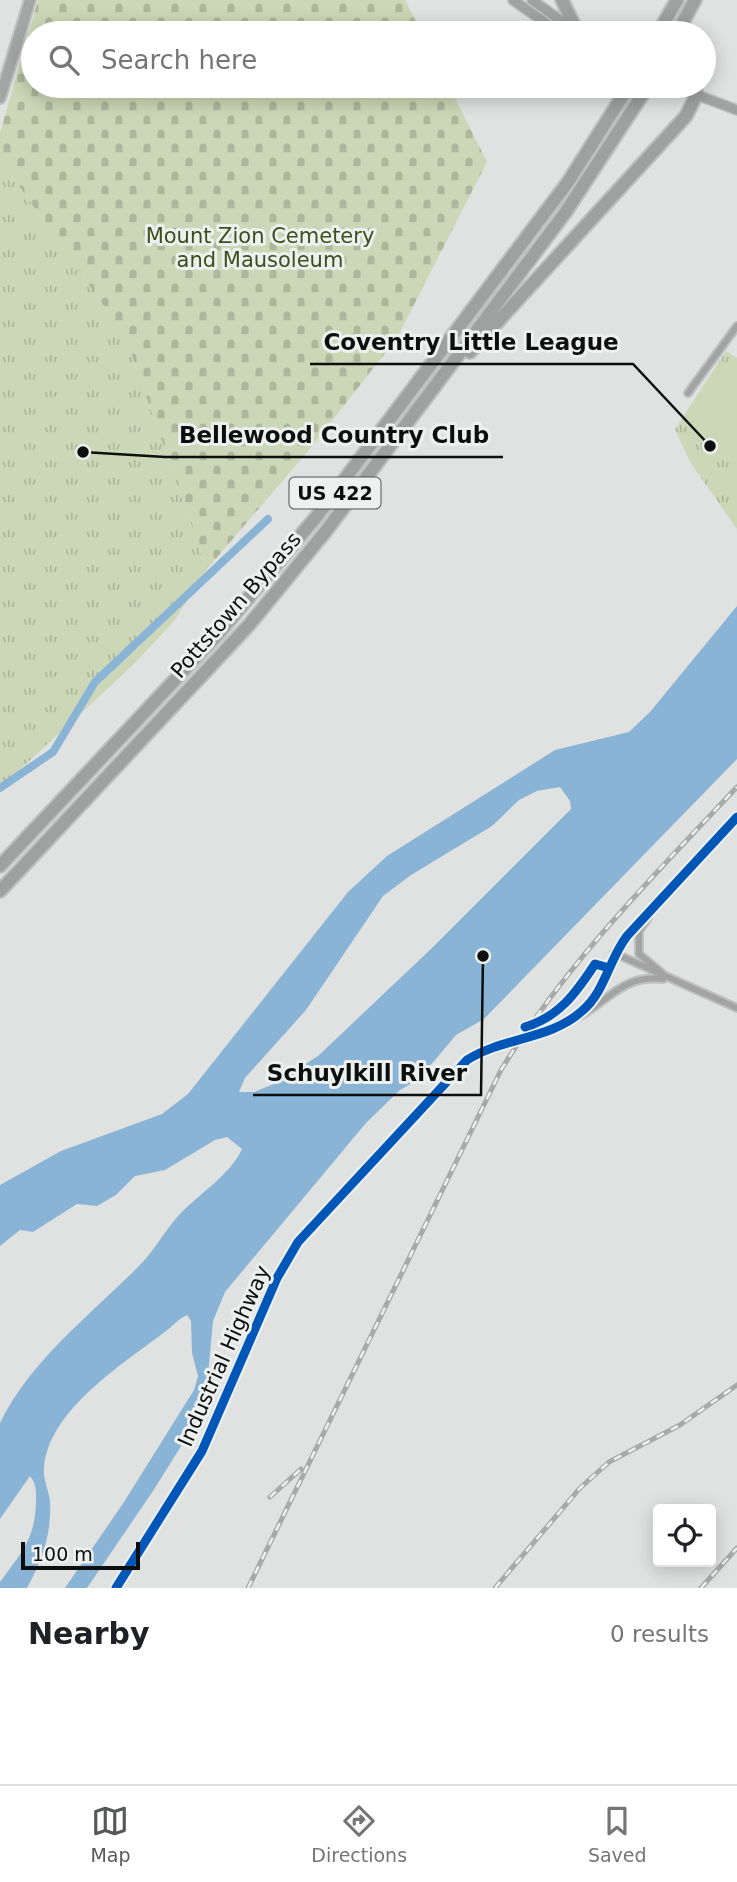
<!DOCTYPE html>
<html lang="en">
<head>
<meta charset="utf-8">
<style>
	:root { --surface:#fff; --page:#f6f6f6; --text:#202124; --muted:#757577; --line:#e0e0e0; --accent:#575958 }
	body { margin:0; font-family:"DejaVu Sans",sans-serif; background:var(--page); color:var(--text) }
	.controls { position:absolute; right:21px; bottom:21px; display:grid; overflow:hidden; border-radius:7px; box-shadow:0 4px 18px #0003 }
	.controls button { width:63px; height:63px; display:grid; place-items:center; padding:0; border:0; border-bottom:2px solid var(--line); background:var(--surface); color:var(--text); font:35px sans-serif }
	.scale { position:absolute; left:21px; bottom:18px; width:119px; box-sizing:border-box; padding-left:7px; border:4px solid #0d0f0e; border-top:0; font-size:19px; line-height:24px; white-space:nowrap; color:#0d0f0e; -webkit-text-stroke:5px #ecf0ef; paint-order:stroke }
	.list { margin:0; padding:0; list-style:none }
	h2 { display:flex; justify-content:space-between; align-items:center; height:91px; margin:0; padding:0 28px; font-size:30px }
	h2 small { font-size:23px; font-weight:400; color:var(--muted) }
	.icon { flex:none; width:38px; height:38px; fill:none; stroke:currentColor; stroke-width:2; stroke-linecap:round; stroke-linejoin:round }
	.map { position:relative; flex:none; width:737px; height:1588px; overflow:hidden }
	.search { position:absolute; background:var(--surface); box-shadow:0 4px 18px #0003; left:21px; right:21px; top:21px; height:77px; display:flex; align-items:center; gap:18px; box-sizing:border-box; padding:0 24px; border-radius:38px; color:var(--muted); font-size:26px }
	.sheet { height:196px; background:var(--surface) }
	nav { display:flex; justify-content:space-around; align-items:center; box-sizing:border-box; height:98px; border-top:2px solid var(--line); background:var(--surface); font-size:19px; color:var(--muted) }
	nav a { display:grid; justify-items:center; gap:4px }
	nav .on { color:var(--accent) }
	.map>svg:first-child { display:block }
	.grass { fill:url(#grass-tufts) }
	.cemetery { fill:url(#cemetery-stones) }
	.pitch { fill:#cbd7b6 }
	.water { fill:#8ab4d6; fill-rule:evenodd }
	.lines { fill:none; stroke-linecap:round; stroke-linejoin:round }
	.canal { stroke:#8ab4d6; stroke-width:8 }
	.minor-casing { stroke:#bec0bf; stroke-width:10 }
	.tertiary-casing { stroke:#bec0bf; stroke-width:11 }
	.secondary-casing { stroke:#bec0bf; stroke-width:12 }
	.primary-casing { stroke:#bec0bf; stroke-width:14 }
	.motorway-casing { stroke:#bec0bf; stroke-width:16 }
	.minor { stroke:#a3a3a3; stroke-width:6 }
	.tertiary { stroke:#a3a3a3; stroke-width:8 }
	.secondary { stroke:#a1a2a2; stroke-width:9 }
	.primary { stroke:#a4a6a6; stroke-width:10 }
	.motorway { stroke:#9fa1a0; stroke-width:12 }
	.rail-casing { stroke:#a8a9a9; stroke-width:5 }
	.rail { stroke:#ecf0ef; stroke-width:2.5; stroke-dasharray:8; stroke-linecap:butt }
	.cycleway-casing { stroke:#ecf0ef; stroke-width:13 }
	.cycleway { stroke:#0057b8; stroke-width:9 }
	.labels { text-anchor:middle; stroke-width:6; stroke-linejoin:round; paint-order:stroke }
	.shield { fill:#ecf0ef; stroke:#505252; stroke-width:2 }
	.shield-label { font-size:19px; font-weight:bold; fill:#0d0f0e }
	.park-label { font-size:21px; fill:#3f4d1b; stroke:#ecf0ef }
	.street-label { font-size:21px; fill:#0d0f0e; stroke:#ecf0ef }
	.leader { fill:none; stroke:#0d0f0e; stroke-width:2.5 }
	.callout-dot { fill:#0d0f0e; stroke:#ecf0ef; stroke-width:2.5 }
	.callout-label { font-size:23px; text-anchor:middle; font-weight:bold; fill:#0d0f0e; stroke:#ecf0ef; stroke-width:6; stroke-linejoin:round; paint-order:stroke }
</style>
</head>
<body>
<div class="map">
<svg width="737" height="1588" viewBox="0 0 737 1588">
	<defs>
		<pattern id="grass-tufts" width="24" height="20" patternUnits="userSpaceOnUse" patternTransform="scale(1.75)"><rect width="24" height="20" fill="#cbd7b6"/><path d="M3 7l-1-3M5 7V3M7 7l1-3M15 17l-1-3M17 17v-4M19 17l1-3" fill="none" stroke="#adb79b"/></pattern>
		<pattern id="cemetery-stones" width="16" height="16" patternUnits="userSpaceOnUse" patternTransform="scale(1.75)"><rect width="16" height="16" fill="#cbd7b6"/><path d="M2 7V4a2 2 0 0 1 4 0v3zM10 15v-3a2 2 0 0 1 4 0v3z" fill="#adb79b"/></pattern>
	</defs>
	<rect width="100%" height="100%" fill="#e0e2e1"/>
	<!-- grass -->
	<path class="grass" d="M0,159l125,177 82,233 -32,51 -43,46 -132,122z
		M726,351l11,7v171l-47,-67 -15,-33z"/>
	<!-- cemetery -->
	<path class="cemetery" d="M38,0h367l17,33h-389v53h416l38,76 -90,176 -88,112 -102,119 -82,-233 -125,-177v-26z"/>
	<!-- pitch -->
	<path class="pitch" d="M722,361l15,10 -1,73 -31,-7 -19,-14c13,-21 22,-42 36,-62z"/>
	<!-- water -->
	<path class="water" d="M737,606v153l-253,260 -28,16 -37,44 -19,11 -34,33 -141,169 -12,29 -8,87 -52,83 -66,97h-22l59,-86 70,-112 4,-14 -6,-23 -1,-32 -4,-6c-9,4 -14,11 -21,16 -42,32 -119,80 -122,138 -1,11 5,22 6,32 2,32 -8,60 -23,87h-27v-6c21,-29 35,-42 36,-80 0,-10 1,-17 -6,-26l-30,43v-96c30,-62 90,-108 137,-155 17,-16 27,-37 43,-54 20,-21 50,-39 62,-65l-15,-12 -12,3 -50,30 -30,6 -19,19 -19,11 -20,-2 -44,28 -13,-2 -20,16v-61l61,-34 101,-37 26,-20 160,-202 39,-36 168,-106 74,-18 21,-20zM560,787l10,14 1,8 -139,139 -114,108 -44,28 -20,8h-15l6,-14 61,-68 77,-114 28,-21 81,-49 27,-26 18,-9z"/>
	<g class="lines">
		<!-- canal -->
		<path class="canal" d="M0,788l53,-36 42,-70 173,-163"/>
		<!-- minor casing -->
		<g class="minor-casing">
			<path id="minor" d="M688,393l49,-67
				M648,918l-9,13v23l23,19
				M614,953l123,55
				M580,1016c32,-18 43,-41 83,-37"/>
		</g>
		<!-- tertiary casing -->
		<g class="tertiary-casing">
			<path id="tertiary" d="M116,1588l86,-137 75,-173 21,-36 169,-182c36,-23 83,-20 115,-49 23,-19 27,-52 45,-75l110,-119"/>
		</g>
		<!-- secondary casing -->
		<g class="secondary-casing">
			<path id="secondary" d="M513,0l47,33
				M532,0l45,32
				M673,86l64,24"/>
		</g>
		<!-- primary casing -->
		<g class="primary-casing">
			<path id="primary" d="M0,98l30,-98"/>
		</g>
		<!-- motorway casing -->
		<g class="motorway-casing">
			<path id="motorway" d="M562,0l16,33
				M658,33l19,-33
				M677,33l18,-33
				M470,352l216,-236 11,-22
				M0,866l219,-233 98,-117 251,-334 61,-96
				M0,891l249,-266 77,-94 239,-318 83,-127"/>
		</g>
		<!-- minor -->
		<use href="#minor" class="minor"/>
		<!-- tertiary -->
		<use href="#tertiary" class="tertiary"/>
		<!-- secondary -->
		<use href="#secondary" class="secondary"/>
		<!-- primary -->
		<use href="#primary" class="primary"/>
		<!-- motorway -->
		<use href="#motorway" class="motorway"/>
		<!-- rail casing -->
		<g class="rail-casing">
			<path id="rail" d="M270,1497l31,-28
				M248,1588l253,-518c65,-106 151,-193 236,-283
				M495,1588l85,-100 29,-26 71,-37 57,-40
				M701,1588l36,-40"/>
		</g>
		<!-- rail -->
		<use href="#rail" class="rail"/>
		<!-- cycleway casing -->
		<g class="cycleway-casing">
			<path id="cycleway" d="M525,1027c34,-10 51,-34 70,-63l14,4
				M116,1588l86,-137 75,-173 21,-36 169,-182c36,-23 83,-20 115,-49 23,-19 27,-52 45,-75l110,-119"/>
		</g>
		<!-- cycleway -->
		<use href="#cycleway" class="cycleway"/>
	</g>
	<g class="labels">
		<!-- shield labels -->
		<rect class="shield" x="289.5" y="477.5" width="91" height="31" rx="5"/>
		<g class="shield-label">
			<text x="335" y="500">US 422</text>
		</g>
		<!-- park labels -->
		<g class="park-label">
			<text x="260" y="243">Mount Zion Cemetery<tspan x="260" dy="24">and Mausoleum</tspan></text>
		</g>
		<!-- street labels -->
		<g class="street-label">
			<text transform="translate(236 605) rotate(-49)" y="7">Pottstown Bypass</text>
			<text transform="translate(224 1356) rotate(-66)" y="7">Industrial Highway</text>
		</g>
	</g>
	<!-- callouts -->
	<path class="leader" d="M710 446L633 364H310M83 452L165 457H503M483 956L481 1095H253"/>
	<g class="callout-dot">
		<circle cx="710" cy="446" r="7"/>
		<circle cx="83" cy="452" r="7"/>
		<circle cx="483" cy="956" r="7"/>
	</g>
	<g class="callout-label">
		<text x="471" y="350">Coventry Little League</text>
		<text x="334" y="443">Bellewood Country Club</text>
		<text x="367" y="1081">Schuylkill River</text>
	</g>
</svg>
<div class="controls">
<button><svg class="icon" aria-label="locate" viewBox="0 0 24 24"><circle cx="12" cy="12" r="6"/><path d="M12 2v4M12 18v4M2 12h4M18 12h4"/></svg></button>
</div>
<div class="scale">100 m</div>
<div class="search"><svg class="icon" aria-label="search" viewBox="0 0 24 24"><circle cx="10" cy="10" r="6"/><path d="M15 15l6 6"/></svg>Search here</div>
</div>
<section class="sheet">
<h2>Nearby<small>0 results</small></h2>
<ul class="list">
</ul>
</section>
<nav>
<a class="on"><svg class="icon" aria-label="map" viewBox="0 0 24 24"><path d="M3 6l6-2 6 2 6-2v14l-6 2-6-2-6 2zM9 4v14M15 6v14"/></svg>Map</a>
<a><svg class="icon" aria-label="directions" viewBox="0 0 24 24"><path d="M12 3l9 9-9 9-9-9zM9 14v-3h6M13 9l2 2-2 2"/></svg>Directions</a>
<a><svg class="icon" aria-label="saved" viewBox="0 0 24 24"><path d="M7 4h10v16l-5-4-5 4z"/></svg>Saved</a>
</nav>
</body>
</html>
